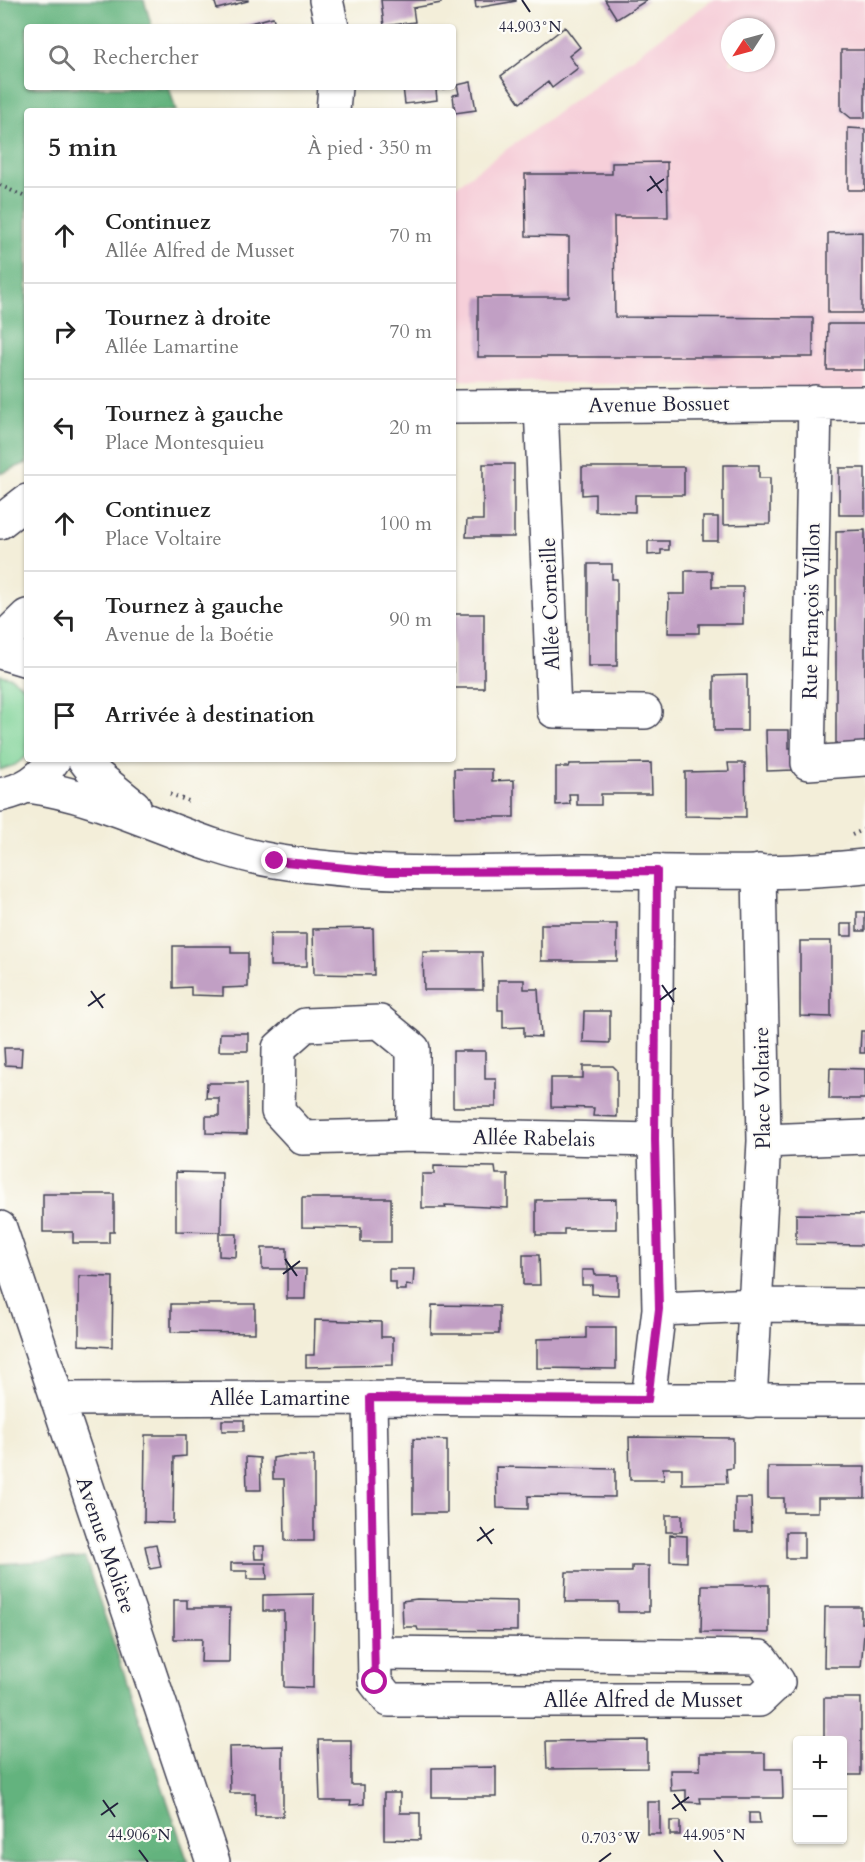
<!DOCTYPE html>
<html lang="fr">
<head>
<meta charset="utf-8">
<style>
	:root { --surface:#fff; --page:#f2f2f2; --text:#222; --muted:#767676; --line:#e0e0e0 }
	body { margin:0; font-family:Cardo,serif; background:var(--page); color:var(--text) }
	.controls { position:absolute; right:18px; bottom:18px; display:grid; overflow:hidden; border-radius:6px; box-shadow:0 2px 4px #0004 }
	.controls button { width:54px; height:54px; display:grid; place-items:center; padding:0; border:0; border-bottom:2px solid var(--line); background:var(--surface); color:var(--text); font:30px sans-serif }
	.compass { position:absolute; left:721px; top:18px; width:54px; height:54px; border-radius:50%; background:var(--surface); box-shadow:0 2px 4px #0004; rotate:234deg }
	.stop { position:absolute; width:18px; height:18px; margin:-14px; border:4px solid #b5179e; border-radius:50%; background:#fff }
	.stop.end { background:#b5179e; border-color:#fff; box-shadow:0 2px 6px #0008 }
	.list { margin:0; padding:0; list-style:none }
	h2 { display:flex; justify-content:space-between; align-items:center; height:78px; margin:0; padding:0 24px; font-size:26px }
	h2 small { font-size:20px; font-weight:400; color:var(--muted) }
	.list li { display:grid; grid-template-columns:39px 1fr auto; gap:18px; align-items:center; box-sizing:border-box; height:96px; padding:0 24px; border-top:2px solid var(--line) }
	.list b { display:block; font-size:22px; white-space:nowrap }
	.list p { margin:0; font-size:20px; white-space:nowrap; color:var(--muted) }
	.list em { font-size:20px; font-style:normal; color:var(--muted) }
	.icon { flex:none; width:33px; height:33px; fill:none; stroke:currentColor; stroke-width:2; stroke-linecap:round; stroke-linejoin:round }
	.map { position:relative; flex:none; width:865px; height:1862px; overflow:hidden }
	.search { position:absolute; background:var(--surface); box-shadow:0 2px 4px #0004; left:24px; top:24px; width:432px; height:66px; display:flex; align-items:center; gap:15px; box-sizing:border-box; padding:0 21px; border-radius:6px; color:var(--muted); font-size:22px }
	.panel { position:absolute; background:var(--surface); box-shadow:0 2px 4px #0004; left:24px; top:108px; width:432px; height:654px; border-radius:6px }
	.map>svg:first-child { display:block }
	.built { fill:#f6cfd9; fill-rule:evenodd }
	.green { fill:#7bd195; stroke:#4e7a68; stroke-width:1.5 }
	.forest { fill:#64b37e; stroke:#436a5c; stroke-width:1.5 }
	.building { fill:#c19fc4 }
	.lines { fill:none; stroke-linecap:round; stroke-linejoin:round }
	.minor-casing { stroke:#414153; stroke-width:36 }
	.major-casing { stroke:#414153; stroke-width:36 }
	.path { stroke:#414153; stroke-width:4; stroke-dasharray:1.5 4.5; stroke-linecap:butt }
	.minor { stroke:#fff; stroke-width:33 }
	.major { stroke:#fff; stroke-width:33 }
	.route { stroke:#b5179e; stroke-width:8 }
	.ticks { fill:none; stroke:#22223b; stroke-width:2 }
	.labels { text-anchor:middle; stroke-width:4.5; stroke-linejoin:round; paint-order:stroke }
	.street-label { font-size:21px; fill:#22223b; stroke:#fdfcf7 }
	.ticks-label { font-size:15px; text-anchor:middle; fill:#22223b; stroke:#fdfcf7; stroke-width:4.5; stroke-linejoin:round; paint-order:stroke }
</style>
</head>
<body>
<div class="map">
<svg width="865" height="1862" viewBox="0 0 865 1862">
	<rect width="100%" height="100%" fill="#fdfcf7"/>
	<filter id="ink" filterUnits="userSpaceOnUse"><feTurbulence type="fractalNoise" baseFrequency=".0167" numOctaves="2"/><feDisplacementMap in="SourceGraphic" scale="12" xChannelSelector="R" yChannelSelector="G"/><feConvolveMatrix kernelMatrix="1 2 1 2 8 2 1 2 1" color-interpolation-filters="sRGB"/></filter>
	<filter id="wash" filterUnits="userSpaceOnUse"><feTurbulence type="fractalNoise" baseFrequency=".008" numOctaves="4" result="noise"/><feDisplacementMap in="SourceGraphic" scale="24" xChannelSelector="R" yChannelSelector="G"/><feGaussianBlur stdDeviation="1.35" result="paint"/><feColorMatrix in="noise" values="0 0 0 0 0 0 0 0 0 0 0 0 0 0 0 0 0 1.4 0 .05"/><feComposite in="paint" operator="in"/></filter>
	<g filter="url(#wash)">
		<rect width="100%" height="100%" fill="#f3eed9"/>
		<!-- built -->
		<path class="built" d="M712,0h153v390l-412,-10v-192zM730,27h36v36h-36z"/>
		<!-- green -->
		<path class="green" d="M0,675l10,2 17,12v67l-12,9 -15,5z"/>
		<!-- forest -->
		<path class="forest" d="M0,0h144l8,27h-125v60h142l7,24h-149v352l-27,11z
			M85,1558l103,304h-188v-298z"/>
		<g id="blocks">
			<!-- building -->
			<path class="building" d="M214,0h34v1l-31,8z
				M381,0h60v3l-28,5 2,14 -31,4z
				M475,0h41v1l-40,7z
				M605,0h42l-30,19z
				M273,17l3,10h-37v-1z
				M565,27l15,20 -11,9 9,12 -26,20 -4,-6 -28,21 -19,-27z
				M841,50h24v68h-14l-10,-8z
				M471,82l5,28 -21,3 -2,-18 6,-1 -2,-9z
				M403,87h44v1l-11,2 1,10 -32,4z
				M848,128l17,1v61h-17z
				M667,162l1,55h-54l1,100 198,1v39h-335v-60h91v-60l-43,-1 -1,-62h87v-11z
				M862,232v81h-34v-80z
				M828,324h37v46h-38z
				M483,464h31v73h-48l1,-17h16z
				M723,465h36v13h11v46l-47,1z
				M582,467h102v28h-49v17l-40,-1v-17l-13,1z
				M839,468h26v47h-26z
				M703,517h15v24h-15z
				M865,530v223l-29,-5v-217z
				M648,541h21v9h-8v4l-13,1z
				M588,564h24v15h5v87h-29z
				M685,571h27v16h31v37h-44v9h-31l1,-39h16z
				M453,614h31v74h-31z
				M747,675v56h-33v-55z
				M766,730h23v18h4l1,22 -27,1z
				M651,763l1,31h-51v11h-24v-11h-8l1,10 -14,1v-38h12l1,-3z
				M728,763h17l1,54 -61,-1v-44l44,-1z
				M454,769h38v12l22,-1v37h-59z
				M857,912h8v19h-8z
				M541,924h76v37h-76z
				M841,924h11v12h-11z
				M373,928l1,47 -60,-1 -1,-45z
				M270,934h37v32h-37z
				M800,941h31v76l-31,-1z
				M173,946h58v7h17v34l-25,1v8l-32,-1v-8l-18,1z
				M423,952h59l1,38h-59z
				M498,980h26v9h14l3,48 -17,-1v-9l-21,1v-18h-5z
				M584,1011h26v32l-27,-1z
				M861,1031h4v22h-5z
				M220,1033h28v18h-29z
				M4,1048h18l-1,18 -16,-1z
				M453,1051h32v28h11v28h-43z
				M583,1066h30l4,4v47l-24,-1 1,-8 -43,-1v-29h32z
				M830,1068l35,1v30h-36z
				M207,1083h40v51l-41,-1v-17h13v-18h-13z
				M434,1166l61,1 1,7h12v34l-63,-3 1,3h-24v-34h12z
				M176,1172l46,1 -1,59 -45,-1z
				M43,1194h71v38h-5v11h-36v-11h-30z
				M302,1198h89v44h-30v-14l-59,-1z
				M616,1199v30h-52v6h-28v-35z
				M796,1214l69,1v30l-69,-1z
				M219,1234h18l-1,23 -17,-1z
				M262,1248h25v21h-25z
				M523,1255h16l1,30h-17z
				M287,1269h19l-1,30h-18z
				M389,1269h25l-1,17 -7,-1v5h-10v-8h-7z
				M582,1270h12l1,5h23v20l-26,-1v-9h-10z
				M79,1276l34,1 -1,70 -33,-2z
				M171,1304h84v29l-84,-1z
				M432,1305l67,1v28h-68z
				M315,1320l66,2v15h12v28l-87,2v-12h8z
				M586,1327h30v42l-79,-1v-29l49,-1z
				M222,1420h22v11h-22z
				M145,1435h41v21l-12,1 -1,66 -29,-1z
				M629,1437l104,1v30l-7,1 1,14 -45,1v-16h-19l1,12h-34z
				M413,1439l34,1v73h-34z
				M284,1456h30v85h-29l-1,-62h-11v-21z
				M246,1457l14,1 1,32h-14z
				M496,1467l119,2v28l-87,-1v13l-31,-1z
				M768,1467h97v31h-47v14h-34v-14h-16z
				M735,1498h16l1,34h-17z
				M666,1515h16v17h-16z
				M786,1532h18v26h-18z
				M670,1535l17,1v26l-17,-1z
				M156,1544l5,23 -11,2 -5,-23z
				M254,1546h10v13h-9z
				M231,1563h35l1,16h-20v-8h-16z
				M632,1566h17v46h-31v-10h-53l1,-30h66z
				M702,1585h67v48l-68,-1z
				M314,1594l-1,94 -29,-1v-76h-21v-16z
				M417,1599l100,2v30l-99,-1 -1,-3h-14l-1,-26z
				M174,1600h13v8h43l-1,54h-28l1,-23h-28z
				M825,1607h36v16h4l-4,44h-37z
				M824,1698h37v77h-18v-35h-19z
				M318,1740h33v45h13v19l-14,1 1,-4h-31z
				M647,1740v28l-100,1 -1,-28z
				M283,1746v70h-28v-23h-25l-1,-46z
				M700,1753h65v16h17l1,29h-83l1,5 -15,-1v-12l-15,1 -1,-21h30z
				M496,1767v30h-64v-29z
				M384,1793h16v20h20v27l-36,-1z
				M647,1802h13v32h-13z
				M749,1813h10l1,10h-11z
				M670,1821h10v14h-10z"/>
		</g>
	</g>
	<g filter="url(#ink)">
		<use href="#blocks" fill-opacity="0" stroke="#414153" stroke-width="1.5"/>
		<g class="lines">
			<!-- minor casing -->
			<g class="minor-casing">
				<path id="minor" d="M326,0l6,27
					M333,111l2,-24
					M815,402l-7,361 57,-4
					M541,406l13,305 91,1
					M453,407l412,-4
					M0,522l27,-21
					M0,642l27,-26
					M657,871l-2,269 4,169
					M413,1135v-86l-33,-27 -75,3 -26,23 -1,63 25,27 110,-3 242,5
					M764,1141l101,-4
					M0,1228l213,634
					M865,1306l-108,-1 -98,4 -11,91h217
					M370,1398l5,284 14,18h370l19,-18 -18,-25 -385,-4
					M57,1399l313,-1 278,2
					M750,1401l14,-260 -5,-270"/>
			</g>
			<!-- major casing -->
			<g class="major-casing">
				<path id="major" d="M0,652l27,8
					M84,759l13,17 37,30
					M28,786c87,12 162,61 247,75 102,17 207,11 309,10 94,0 188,5 281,-5
					M0,795c24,-5 41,-15 54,-36"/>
			</g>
			<!-- path -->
			<path class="path" d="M0,185l27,13
				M170,794l21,8
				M852,835l13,-6"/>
			<!-- minor -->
			<use href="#minor" class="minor"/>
			<!-- major -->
			<use href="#major" class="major"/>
		</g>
	</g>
	<g class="lines" filter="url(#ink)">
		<!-- route -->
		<path class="route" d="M275,861l112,11 270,-1 -2,269 4,169 -11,91 -278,-2 5,284"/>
	</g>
	<!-- ticks -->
	<path class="ticks" d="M522,0l8,12M650,176l12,17M647,191l17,-12M662,985l12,17M91,991l12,17M660,1000l16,-12M88,1006l17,-12M285,1259l12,17M283,1274l17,-13M480,1527l12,17M477,1541l17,-12M674,1794l12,17M103,1800l12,17M672,1809l17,-12M101,1815l17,-12M139,1850l9,12M714,1850l9,12M599,1862l12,-9"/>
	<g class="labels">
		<!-- street labels -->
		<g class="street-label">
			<text transform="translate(659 404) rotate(-1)" y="7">Avenue Bossuet</text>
			<text transform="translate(550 604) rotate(-92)" y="7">Allée Corneille</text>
			<text transform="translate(811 611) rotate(-89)" y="7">Rue François Villon</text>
			<text transform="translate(762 1088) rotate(-91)" y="7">Place Voltaire</text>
			<text transform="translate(534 1138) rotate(1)" y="7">Allée Rabelais</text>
			<text x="280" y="1405">Allée Lamartine</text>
			<text transform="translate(106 1545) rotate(71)" y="7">Avenue Molière</text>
			<text x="643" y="1707">Allée Alfred de Musset</text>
		</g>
	</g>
	<g class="ticks-label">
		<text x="530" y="32">44.903°N</text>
		<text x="139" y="1840">44.906°N</text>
		<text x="714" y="1840">44.905°N</text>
		<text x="611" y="1843">0.703°W</text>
	</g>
</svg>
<div class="controls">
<button>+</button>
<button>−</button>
</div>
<svg class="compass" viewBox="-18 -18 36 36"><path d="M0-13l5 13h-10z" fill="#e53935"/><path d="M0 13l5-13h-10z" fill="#767676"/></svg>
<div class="stop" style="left:375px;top:1682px"></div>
<div class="stop end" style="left:275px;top:861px"></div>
<div class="search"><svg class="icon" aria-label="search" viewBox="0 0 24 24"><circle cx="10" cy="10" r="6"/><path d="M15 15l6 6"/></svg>Rechercher</div>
<section class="panel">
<h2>5 min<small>À pied · 350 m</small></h2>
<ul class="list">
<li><svg class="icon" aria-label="ahead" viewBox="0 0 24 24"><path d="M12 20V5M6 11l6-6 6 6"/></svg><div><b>Continuez</b><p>Allée Alfred de Musset</p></div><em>70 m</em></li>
<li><svg class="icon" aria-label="right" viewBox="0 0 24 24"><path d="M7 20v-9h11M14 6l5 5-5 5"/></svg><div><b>Tournez à droite</b><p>Allée Lamartine</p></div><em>70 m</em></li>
<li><svg class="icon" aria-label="left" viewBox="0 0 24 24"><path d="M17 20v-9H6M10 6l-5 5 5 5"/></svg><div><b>Tournez à gauche</b><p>Place Montesquieu</p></div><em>20 m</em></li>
<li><svg class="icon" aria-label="ahead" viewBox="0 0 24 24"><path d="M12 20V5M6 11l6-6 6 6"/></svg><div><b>Continuez</b><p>Place Voltaire</p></div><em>100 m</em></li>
<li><svg class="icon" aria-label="left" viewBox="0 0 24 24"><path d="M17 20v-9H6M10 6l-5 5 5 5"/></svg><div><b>Tournez à gauche</b><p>Avenue de la Boétie</p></div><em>90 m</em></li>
<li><svg class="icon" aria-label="arrive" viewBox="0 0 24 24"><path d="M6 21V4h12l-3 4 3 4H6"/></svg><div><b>Arrivée à destination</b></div></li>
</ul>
</section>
</div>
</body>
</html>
